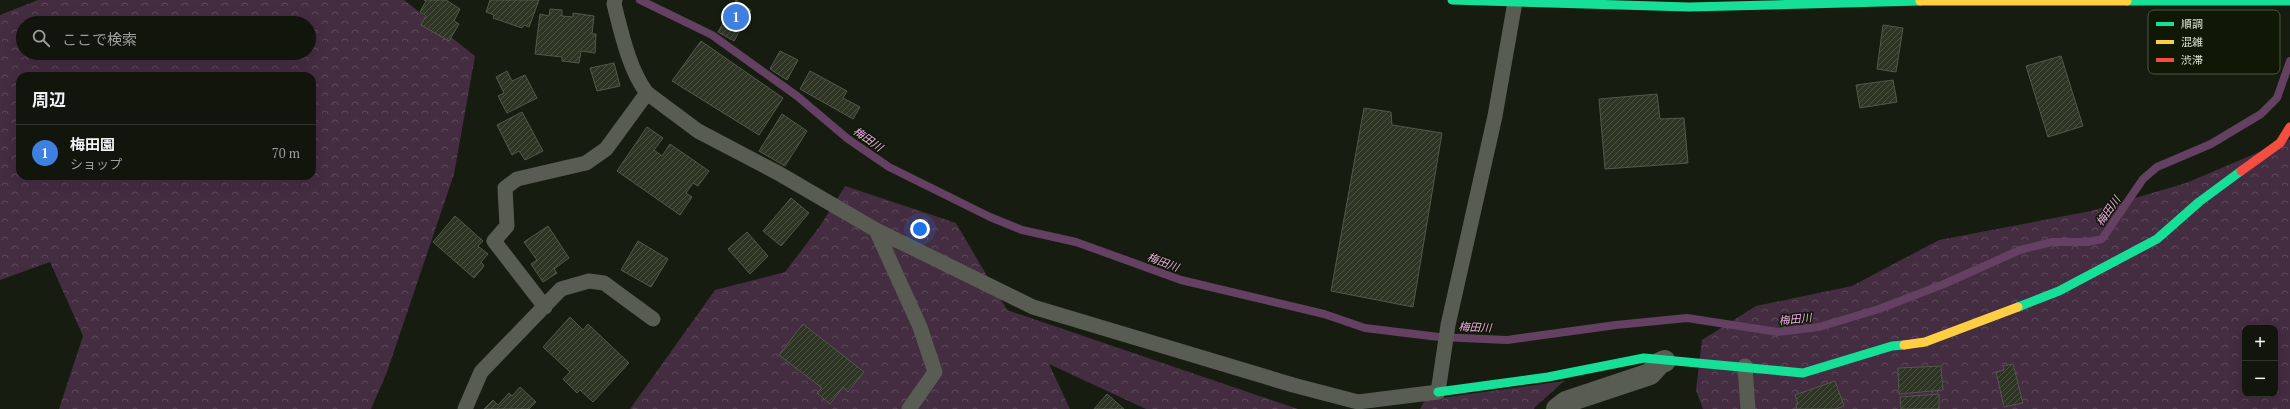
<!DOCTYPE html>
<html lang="ja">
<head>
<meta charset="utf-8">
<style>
	:root { --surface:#11150c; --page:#1a1e15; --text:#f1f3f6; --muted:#9c9f9d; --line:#30342d; --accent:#b45309 }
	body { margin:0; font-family:"PT Serif","Noto Sans JP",serif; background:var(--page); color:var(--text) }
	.controls { position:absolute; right:12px; bottom:12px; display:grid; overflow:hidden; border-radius:8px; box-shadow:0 4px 16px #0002 }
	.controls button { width:36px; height:36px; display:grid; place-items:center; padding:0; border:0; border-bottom:1px solid var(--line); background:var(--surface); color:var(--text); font:20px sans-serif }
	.you { position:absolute; left:920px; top:229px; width:14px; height:14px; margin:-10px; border:3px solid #fff; border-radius:50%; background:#1a73e8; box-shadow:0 0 0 6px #1a73e833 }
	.badge { display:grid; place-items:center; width:26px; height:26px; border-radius:50%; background:var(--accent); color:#fff; font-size:13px; font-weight:700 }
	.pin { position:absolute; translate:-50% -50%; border:2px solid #fff; box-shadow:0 1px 4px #0006 }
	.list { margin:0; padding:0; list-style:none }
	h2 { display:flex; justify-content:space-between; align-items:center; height:52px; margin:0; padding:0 16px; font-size:17px }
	h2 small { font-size:13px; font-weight:400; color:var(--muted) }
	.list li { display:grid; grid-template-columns:26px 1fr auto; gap:12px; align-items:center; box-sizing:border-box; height:56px; padding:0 16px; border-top:1px solid var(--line) }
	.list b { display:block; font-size:15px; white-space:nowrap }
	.list p { margin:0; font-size:13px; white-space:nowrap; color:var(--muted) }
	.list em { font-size:13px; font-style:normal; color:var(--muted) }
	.icon { flex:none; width:22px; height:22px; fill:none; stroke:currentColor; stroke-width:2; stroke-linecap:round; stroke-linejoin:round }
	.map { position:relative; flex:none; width:2290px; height:409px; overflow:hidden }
	.search { position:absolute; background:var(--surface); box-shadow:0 4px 16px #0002; left:16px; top:16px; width:300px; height:44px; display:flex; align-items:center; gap:10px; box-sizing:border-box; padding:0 14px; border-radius:22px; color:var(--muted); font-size:15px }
	.panel { position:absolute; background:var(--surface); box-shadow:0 4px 16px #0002; left:16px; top:72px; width:300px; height:108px; border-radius:12px }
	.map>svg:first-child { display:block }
	.forest { fill:url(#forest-crowns); fill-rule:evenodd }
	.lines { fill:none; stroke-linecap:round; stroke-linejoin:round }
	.stream { stroke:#644062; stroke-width:8 }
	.building { fill:url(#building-hatch); stroke:#53584d }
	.lane { stroke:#585c53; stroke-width:15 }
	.street { stroke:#585c53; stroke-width:22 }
	.fast { stroke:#16e098; stroke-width:9 }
	.slow { stroke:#ffcf43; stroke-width:9 }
	.jam { stroke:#f24e42; stroke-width:9 }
	.labels { text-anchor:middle; stroke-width:3; stroke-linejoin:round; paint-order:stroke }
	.water-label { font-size:11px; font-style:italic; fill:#edade9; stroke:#0f1804 }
	.key { fill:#0f1804; stroke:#4d5543; stroke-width:1 }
	.key-label { font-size:11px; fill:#dde4d6 }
</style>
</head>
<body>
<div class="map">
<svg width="2290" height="409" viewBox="0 0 2290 409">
	<defs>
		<pattern id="forest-crowns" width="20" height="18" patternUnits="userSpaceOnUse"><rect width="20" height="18" fill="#442c41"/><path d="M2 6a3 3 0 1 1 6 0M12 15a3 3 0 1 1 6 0" fill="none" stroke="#5f4a5c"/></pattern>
		<pattern id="building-hatch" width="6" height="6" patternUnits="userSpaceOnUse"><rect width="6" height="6" fill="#2e3525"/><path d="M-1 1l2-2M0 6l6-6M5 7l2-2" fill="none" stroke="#4c5244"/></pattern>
	</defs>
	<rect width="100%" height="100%" fill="#171c10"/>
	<!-- forest -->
	<path class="forest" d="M38,0h366l71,56 -21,118 -67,198 -16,37h-312l24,-73 -33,-74 -50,18v-265zM23,23h286v30h-286zM20,76h292v100h-292z
		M2290,139v270h-587l-7,-19 6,-50 54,-34 96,-20 87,-46 152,-29 95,-28zM2245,328h30v66h-30z
		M845,186l111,37 51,87 291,99h-152l-97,-45 21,45h-440l85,-119 70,-18 35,-46z
		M1564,381l-31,28h-113l5,-9z"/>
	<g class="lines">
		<!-- stream -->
		<path class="stream" d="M640,0l72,35 85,61 51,43 41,28 101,50 32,13 54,12 105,38 143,34 41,14 74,9 68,3 109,-15 71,-7 91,14 41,-5 60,-18 65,-25 76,-34 32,-8h36l14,-3 41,-60 14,-12 54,-23 50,-30 16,-16 13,-37"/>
	</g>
	<!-- building -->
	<path class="building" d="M424,0h22l14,9 -6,12 5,3 -10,17 -28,-16 5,-9 -6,-4 6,-11z
		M490,0h49l-10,27 -5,-2 -2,3 -29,-10 1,-3 -8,-3z
		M736,0l15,10 -17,31 -16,-9z
		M550,9l12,1v6l11,1v-4l21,3 -2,18h4l-1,19 -14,-2 -2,12 -17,-2v-4l-27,-3 5,-40 9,2z
		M1883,25l20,3 -7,44 -19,-3z
		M701,41l82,57 -24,37 -87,-54z
		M780,51l18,9 -11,20 -17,-11z
		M2061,56l22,70 -35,11 -22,-71z
		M614,63l6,23 -23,5 -7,-23z
		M507,71l5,10 13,-6 12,23 -30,15 -9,-17 6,-3 -8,-16z
		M810,71l37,20 -4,7 17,9 -7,12 -53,-30z
		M1893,80l4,22 -37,6 -4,-23z
		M1657,94l3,25 24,-1 4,45 -83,6 -6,-70z
		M1364,108l27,4 1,13 50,8 -29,174 -82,-16z
		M522,112l21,39 -18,9 -6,-9 -7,4 -15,-30z
		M782,114l25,17 -22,35 -26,-15z
		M647,127l16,11 -9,12 8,6 8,-12 39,27 -11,15 -5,-3 -7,10 6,4 -12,18 -63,-44z
		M791,198l18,15 -28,33 -18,-15z
		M455,216l28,25 -5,5 10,8 -7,8 3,4 -10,12 -41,-36z
		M548,226l21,32 -15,11 3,4 -14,9 -12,-18 6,-4 -13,-18z
		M747,232l21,24 -18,18 -22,-25z
		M638,241l30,18 -17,28 -30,-17z
		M570,317l13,13 5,-6 41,39 -36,39 -13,-12 -3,3 -14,-14 7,-7 -27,-25z
		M803,324l61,48 -16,20 -5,-5 -13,17 -13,-11 5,-5 -43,-33z
		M2013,364l10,39 -19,4 -8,-35 8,-2 -1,-4z
		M1941,366l2,24 -44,4 -1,-26z
		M1835,381l9,25 -8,3h-39l-1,-5h2l-3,-9z
		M520,387l16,15 -7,7h-45l9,-9 5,5 11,-12 3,3z
		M1107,394l17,15h-30z
		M1939,394v15h-38l-1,-12z"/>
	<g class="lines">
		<!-- lane -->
		<path class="lane" d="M647,93l51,38 80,42 98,57 157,77 260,78 65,17 80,-10 10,-67 47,-209 20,-114
			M876,230l44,97 15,45 -26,37
			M545,307l-51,-66 13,-15 -2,-38 12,-9 69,-16 20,-14 41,-56c-18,-23 -26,-62 -33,-89l1,-4
			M1745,366l3,43
			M465,409l16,-37 80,-83 28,-8 15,2 49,36"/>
		<!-- street -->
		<path class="street" d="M1557,409l9,-7 84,-28 10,-11 5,-2"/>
		<!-- fast -->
		<path class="fast" d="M1452,0l237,7 231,-6
			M2127,1h163
			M2018,307l41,-16 98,-52 42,-37 42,-31
			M1438,392l110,-15 96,-19 159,15 89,-27 12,-1"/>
		<!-- slow -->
		<path class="slow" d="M1920,1h207
			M1904,345l21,-3 93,-35"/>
		<!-- jam -->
		<path class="jam" d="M2241,171l39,-28 10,-16"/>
	</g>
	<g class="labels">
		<!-- water labels -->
		<g class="water-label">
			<text transform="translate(868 139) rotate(35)" y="4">梅田川</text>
			<text transform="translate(2108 211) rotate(-55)" y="4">梅田川</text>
			<text transform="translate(1163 262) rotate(20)" y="4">梅田川</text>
			<text transform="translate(1795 319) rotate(-6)" y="4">梅田川</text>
			<text transform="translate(1475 327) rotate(3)" y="4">梅田川</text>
		</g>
	</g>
	<!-- legend -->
	<rect x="2148" y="10" width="132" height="64" rx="6" class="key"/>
	<rect x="2156" y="22" width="18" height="4" fill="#16e098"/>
	<rect x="2156" y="40" width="18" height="4" fill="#ffcf43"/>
	<rect x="2156" y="58" width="18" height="4" fill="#f24e42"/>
	<g class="key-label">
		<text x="2181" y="28">順調</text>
		<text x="2181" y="46">混雑</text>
		<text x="2181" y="64">渋滞</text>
	</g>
</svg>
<div class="controls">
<button>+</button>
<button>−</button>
</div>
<div class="you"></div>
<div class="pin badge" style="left:736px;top:17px;background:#3f7fe0">1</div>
<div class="search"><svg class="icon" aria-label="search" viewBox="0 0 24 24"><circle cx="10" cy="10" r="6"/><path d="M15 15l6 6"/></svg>ここで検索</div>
<section class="panel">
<h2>周辺<small></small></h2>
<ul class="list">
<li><span class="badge" style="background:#3f7fe0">1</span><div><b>梅田園</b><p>ショップ</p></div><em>70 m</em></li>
</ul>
</section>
</div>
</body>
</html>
